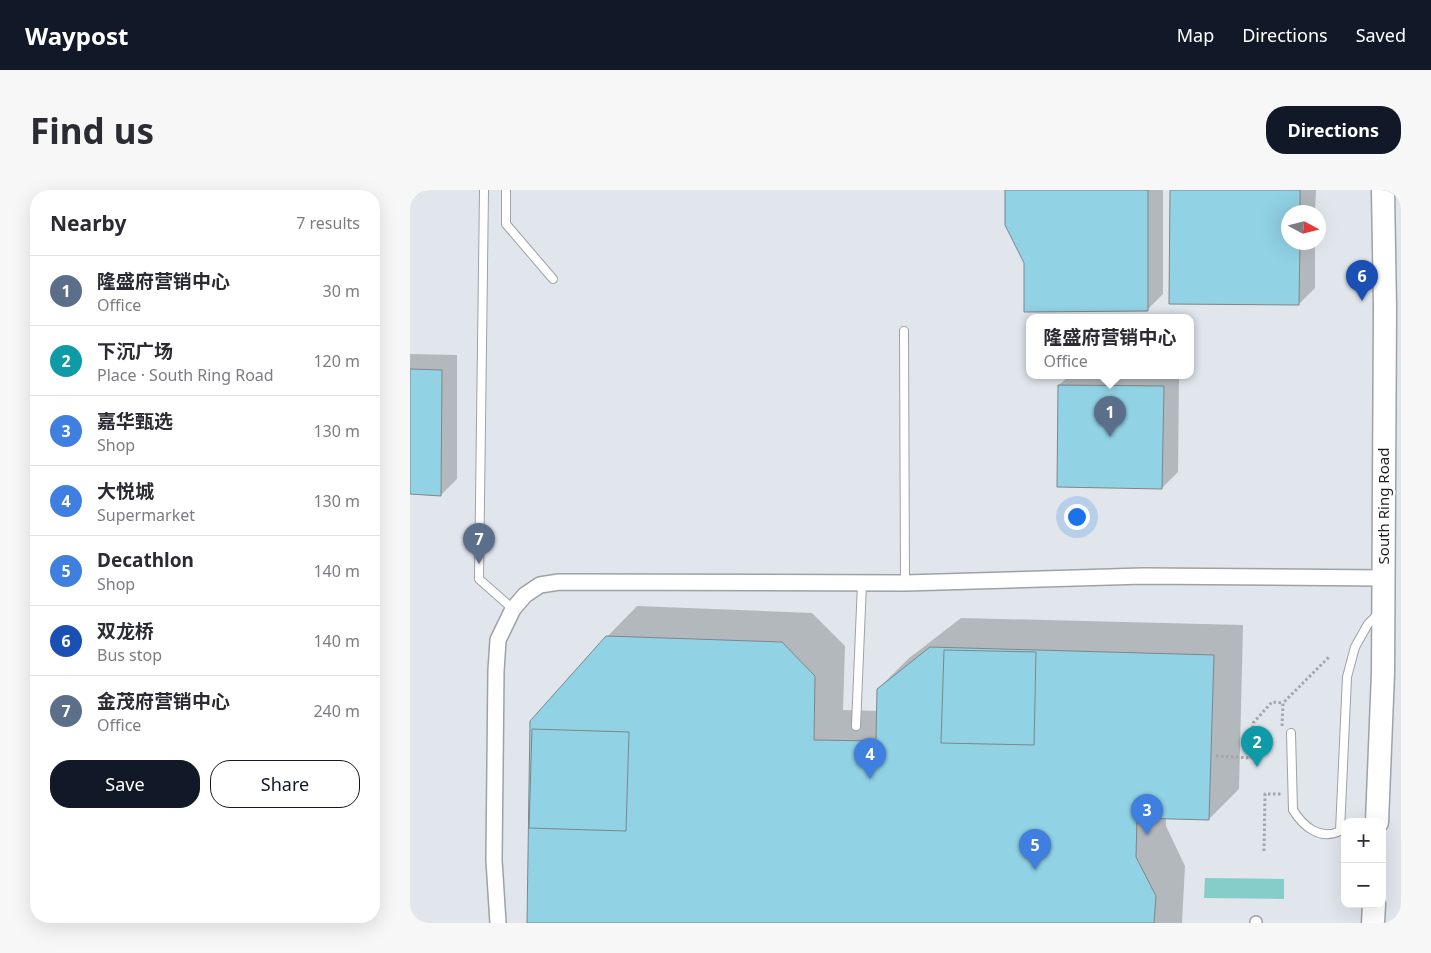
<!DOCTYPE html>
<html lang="en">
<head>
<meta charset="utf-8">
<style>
	:root { --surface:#fff; --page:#f7f7f7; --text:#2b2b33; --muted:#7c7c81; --line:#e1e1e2; --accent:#111827 }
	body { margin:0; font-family:"Noto Sans","Noto Sans SC",sans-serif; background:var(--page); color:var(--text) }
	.controls { position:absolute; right:15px; bottom:15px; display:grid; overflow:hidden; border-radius:10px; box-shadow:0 5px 20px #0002 }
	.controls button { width:45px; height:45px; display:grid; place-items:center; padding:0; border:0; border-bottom:1px solid var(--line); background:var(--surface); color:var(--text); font:25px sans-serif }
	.compass { position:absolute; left:871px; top:15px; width:45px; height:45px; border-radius:50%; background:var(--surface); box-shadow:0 5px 20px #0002; rotate:97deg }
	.you { position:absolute; left:666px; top:326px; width:18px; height:18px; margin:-12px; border:4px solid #fff; border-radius:50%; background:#1a73e8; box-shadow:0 0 0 8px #1a73e833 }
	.badge { display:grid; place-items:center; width:32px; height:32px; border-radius:50%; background:var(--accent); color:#fff; font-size:16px; font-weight:700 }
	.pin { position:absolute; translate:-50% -41px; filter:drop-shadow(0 1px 2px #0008) }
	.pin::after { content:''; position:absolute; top:26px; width:18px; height:15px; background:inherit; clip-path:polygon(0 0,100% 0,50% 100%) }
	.popup { position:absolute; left:616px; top:124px; width:168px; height:65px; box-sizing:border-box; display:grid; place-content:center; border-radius:10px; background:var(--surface); filter:drop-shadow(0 1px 4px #0005); font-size:16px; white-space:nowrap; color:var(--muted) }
	.popup b { font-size:19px; color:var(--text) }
	.popup::after { content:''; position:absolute; left:50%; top:100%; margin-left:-10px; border:10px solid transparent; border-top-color:var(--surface) }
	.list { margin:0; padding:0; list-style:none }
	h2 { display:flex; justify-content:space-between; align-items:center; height:65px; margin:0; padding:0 20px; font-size:21px }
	h2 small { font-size:16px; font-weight:400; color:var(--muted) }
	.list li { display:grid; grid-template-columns:32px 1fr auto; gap:15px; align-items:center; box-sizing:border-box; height:70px; padding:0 20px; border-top:1px solid var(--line) }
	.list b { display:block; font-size:19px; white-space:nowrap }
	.list p { margin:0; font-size:16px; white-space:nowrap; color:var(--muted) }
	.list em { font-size:16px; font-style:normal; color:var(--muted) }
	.actions { display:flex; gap:10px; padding:15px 20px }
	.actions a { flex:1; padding:11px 0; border:1px solid var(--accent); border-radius:20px; text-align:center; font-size:18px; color:var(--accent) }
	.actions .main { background:var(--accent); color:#fff }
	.map { position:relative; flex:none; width:991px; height:733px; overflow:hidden; border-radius:20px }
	header { display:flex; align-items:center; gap:30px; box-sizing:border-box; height:70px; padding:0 25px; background:var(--accent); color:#fff }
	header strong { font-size:24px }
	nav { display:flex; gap:28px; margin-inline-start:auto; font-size:18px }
	.intro { display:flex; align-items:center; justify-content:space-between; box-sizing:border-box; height:120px; padding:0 30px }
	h1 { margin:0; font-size:35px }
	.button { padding:12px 22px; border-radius:20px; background:var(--accent); color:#fff; font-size:18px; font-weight:700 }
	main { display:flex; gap:30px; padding:0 30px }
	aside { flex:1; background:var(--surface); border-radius:20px; box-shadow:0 5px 20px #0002 }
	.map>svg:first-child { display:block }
	.water { fill:#86cdc9 }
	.shadow { fill:#0003 }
	.building { fill:#91d2e5; stroke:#7f8689 }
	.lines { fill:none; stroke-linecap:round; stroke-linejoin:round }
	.service-casing { stroke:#9ca2a7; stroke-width:10 }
	.pedestrian-casing { stroke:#9ca2a7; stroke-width:14 }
	.minor-casing { stroke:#9ca2a7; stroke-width:18 }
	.primary-casing { stroke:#9ca2a7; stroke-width:25 }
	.path { stroke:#a3a7ac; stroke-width:3; stroke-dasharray:2.5 2.5; stroke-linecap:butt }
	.service { stroke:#fff; stroke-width:8 }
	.pedestrian { stroke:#fff; stroke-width:11 }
	.minor { stroke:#fff; stroke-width:15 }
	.primary { stroke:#fff; stroke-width:22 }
	.labels { text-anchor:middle; stroke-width:5; stroke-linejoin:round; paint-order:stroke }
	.street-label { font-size:15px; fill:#1b1d1f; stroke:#fff }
</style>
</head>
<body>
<header>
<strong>Waypost</strong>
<nav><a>Map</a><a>Directions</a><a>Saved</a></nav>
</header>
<div class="intro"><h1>Find us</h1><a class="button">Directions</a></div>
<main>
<aside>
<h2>Nearby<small>7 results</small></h2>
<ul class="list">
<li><span class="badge" style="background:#5c6f8a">1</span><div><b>隆盛府营销中心</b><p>Office</p></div><em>30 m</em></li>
<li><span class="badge" style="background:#0f9aa8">2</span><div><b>下沉广场</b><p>Place · South Ring Road</p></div><em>120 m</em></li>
<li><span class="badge" style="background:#3f7fe0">3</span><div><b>嘉华甄选</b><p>Shop</p></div><em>130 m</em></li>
<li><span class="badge" style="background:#3f7fe0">4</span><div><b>大悦城</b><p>Supermarket</p></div><em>130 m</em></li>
<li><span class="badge" style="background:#3f7fe0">5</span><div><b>Decathlon</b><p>Shop</p></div><em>140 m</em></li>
<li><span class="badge" style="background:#1a4fb4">6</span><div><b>双龙桥</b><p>Bus stop</p></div><em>140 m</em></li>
<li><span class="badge" style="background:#5c6f8a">7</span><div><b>金茂府营销中心</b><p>Office</p></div><em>240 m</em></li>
</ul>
<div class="actions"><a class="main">Save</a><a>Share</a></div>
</aside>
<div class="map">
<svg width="991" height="733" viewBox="0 0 991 733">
	<rect width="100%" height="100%" fill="#e0e6ec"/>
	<!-- water -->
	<path class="water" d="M795,688l79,1v20l-80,-1z"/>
	<!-- shadow -->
	<path class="shadow" d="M597,0h156v104l-16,16 -122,-47z
		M761,0h145l-1,22h-27v30h27v46l-16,16z
		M0,164l47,1v124l-16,16 -31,-2z
		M659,186h110l-1,96 -16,16 -103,-103z
		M227,416l175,7 33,33 -2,64 35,1v-22l30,-30 53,-41 282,7 -4,164 -30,30 -43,-2v9l19,40 -3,57h-654l79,-286z"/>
	<!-- building -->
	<path class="building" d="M595,0h143v121l-124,1v-49l-19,-38z
		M760,0h130v22h-12v30h12l-1,63 -130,-1z
		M0,179l32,1 -1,126 -31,-2z
		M648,195l106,1 -2,103 -105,-2z
		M196,446l176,6 33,34 -1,64 62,1 1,-52 53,-42 284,8 -5,165 -72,-2 -1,39 20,39 -2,27h-627l3,-202z
		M534,460l92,2 -2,93 -93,-2z
		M122,539l97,3 -3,99 -97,-3z"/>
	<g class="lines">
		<!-- service casing -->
		<g class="service-casing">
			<path id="service" d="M74,0l-5,389 34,30
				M96,0v34l47,55
				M494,141l1,252
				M446,536l6,-143
				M881,543l2,77c10,16 27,31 47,21l7,-154 8,-30 13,-23 10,-10"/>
		</g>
		<!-- pedestrian casing -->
		<g class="pedestrian-casing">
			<path id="pedestrian" d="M846,733v-1"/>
		</g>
		<!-- minor casing -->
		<g class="minor-casing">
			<path id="minor" d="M88,733l-4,-63 2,-189 2,-31 15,-31 12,-14 15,-10 19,-3 346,1 238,-7 241,2"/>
		</g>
		<!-- primary casing -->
		<g class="primary-casing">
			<path id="primary" d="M967,632l6,-149 2,-365 -2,-118
				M963,733l1,-19"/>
		</g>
		<!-- path -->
		<path class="path" d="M872,536l1,-23 47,-47
			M806,566l35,2 2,-35 19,-21 11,1
			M854,661l1,-57h16v-2"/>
		<!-- service -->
		<use href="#service" class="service"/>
		<!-- pedestrian -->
		<use href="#pedestrian" class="pedestrian"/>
		<!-- minor -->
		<use href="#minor" class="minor"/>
		<!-- primary -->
		<use href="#primary" class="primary"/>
	</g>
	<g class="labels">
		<!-- street labels -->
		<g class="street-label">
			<text transform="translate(974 316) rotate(-90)" y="5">South Ring Road</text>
		</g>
	</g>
</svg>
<div class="controls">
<button>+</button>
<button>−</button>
</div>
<svg class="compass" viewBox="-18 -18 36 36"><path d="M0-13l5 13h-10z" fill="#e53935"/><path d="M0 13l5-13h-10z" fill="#7c7c81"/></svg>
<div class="you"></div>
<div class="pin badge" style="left:700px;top:247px;background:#5c6f8a">1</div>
<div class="popup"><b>隆盛府营销中心</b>Office</div>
<div class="pin badge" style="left:847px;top:577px;background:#0f9aa8">2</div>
<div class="pin badge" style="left:737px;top:645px;background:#3f7fe0">3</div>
<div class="pin badge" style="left:460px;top:589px;background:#3f7fe0">4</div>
<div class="pin badge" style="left:625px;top:680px;background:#3f7fe0">5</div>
<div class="pin badge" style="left:952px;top:111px;background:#1a4fb4">6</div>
<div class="pin badge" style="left:69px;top:374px;background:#5c6f8a">7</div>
</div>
</main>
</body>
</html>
